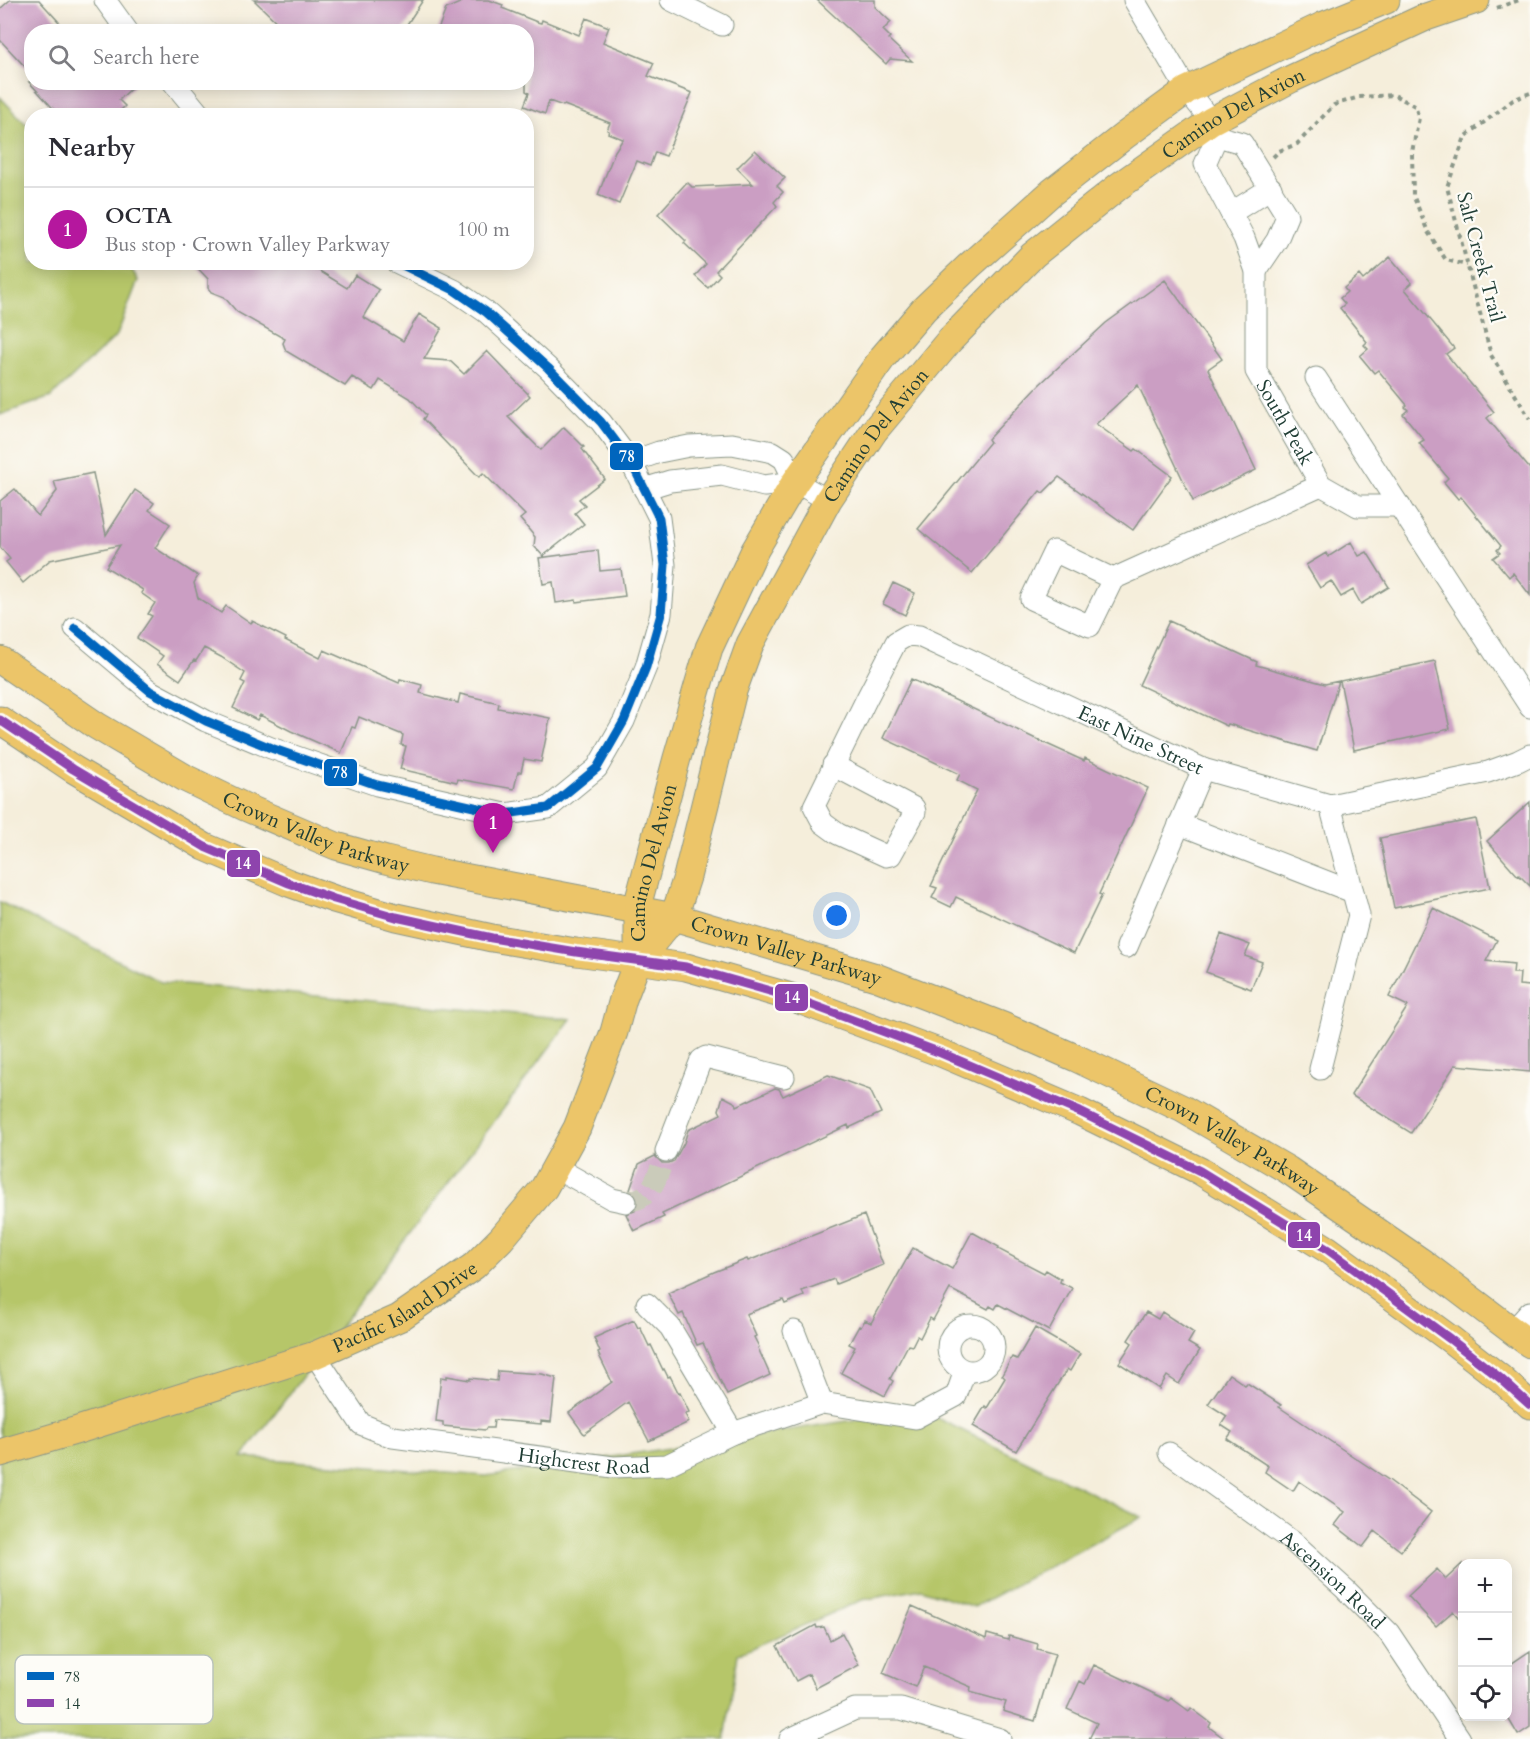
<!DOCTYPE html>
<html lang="en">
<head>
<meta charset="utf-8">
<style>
	:root { --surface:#fff; --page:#f2f2f3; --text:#2b2b33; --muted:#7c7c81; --line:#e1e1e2; --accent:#b5179e }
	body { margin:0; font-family:Cardo,serif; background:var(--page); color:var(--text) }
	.controls { position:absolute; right:18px; bottom:18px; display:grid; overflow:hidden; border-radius:12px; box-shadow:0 3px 15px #0003 }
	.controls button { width:54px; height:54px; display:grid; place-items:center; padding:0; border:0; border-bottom:2px solid var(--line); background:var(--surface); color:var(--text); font:30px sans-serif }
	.you { position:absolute; left:837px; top:916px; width:21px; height:21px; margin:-15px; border:4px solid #fff; border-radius:50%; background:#1a73e8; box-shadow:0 0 0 9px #1a73e833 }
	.badge { display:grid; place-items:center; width:39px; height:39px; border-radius:50%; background:var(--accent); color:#fff; font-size:20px; font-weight:700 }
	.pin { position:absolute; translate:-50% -50px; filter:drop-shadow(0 2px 3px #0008) }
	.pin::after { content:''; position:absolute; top:32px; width:21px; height:18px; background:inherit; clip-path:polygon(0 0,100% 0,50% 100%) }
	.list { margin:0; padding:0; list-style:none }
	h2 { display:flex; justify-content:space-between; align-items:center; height:78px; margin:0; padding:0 24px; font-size:26px }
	h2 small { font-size:20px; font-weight:400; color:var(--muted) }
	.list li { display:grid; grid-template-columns:39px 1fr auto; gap:18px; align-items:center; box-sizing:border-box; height:84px; padding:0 24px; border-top:2px solid var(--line) }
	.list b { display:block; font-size:22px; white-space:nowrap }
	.list p { margin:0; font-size:20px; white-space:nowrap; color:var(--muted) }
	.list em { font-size:20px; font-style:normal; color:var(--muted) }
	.icon { flex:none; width:33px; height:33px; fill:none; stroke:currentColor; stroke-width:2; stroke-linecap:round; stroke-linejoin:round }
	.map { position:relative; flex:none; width:1530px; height:1739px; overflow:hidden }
	.search { position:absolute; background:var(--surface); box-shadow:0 3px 15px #0003; left:24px; top:24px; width:510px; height:66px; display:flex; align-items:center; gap:15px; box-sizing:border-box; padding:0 21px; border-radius:24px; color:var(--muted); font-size:22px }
	.panel { position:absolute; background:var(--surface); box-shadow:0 3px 15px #0003; left:24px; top:108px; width:510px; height:162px; border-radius:24px }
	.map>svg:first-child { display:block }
	.green { fill:#b6c669; stroke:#6a824e; stroke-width:1.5 }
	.building { fill:#cb9ec3 }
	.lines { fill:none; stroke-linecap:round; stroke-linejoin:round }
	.minor-tunnel { stroke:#cacbba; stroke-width:21; stroke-dasharray:21 10; stroke-linecap:butt }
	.minor-casing { stroke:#8a9688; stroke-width:23 }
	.major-casing { stroke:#8a9688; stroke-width:29 }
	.path { stroke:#8a9688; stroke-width:4; stroke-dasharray:4.5 4.5; stroke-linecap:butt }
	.minor { stroke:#fff; stroke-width:21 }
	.major { stroke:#ecc569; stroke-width:27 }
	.bus-1-casing { stroke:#fdfcf7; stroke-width:14 }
	.bus-2-casing { stroke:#fdfcf7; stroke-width:14 }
	.bus-1 { stroke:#0065bd; stroke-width:9 }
	.bus-2 { stroke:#8e44ad; stroke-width:9 }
	.labels { text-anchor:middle; stroke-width:4.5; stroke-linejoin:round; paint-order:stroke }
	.street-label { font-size:20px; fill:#1f3d34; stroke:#fdfcf7 }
	.key { fill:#fdfcf7; stroke:#bac3bc; stroke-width:1.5 }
	.key-label { font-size:16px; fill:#1f3d34 }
	.line-badge { stroke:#fdfcf7; stroke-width:2 }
	.badge-label { font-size:16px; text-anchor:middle; font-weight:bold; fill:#fff }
</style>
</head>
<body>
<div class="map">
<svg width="1530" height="1739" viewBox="0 0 1530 1739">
	<rect width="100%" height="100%" fill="#fdfcf7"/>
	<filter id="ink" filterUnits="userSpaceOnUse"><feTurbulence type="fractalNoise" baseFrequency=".0167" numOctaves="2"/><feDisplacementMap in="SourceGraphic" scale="12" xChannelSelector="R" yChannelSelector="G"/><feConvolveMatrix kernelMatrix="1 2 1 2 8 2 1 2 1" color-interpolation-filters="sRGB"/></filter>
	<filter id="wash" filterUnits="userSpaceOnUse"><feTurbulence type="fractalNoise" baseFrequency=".008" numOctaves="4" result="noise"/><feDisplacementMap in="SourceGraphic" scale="24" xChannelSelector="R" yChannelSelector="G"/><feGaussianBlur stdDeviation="1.35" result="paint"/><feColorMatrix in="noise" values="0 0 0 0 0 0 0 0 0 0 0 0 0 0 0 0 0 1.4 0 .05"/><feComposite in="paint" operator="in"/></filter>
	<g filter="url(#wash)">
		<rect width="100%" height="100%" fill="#f5eedb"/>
		<!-- green -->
		<path class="green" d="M0,97l31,32 1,133 96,1 10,17 -21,55 -66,62 -51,18z
			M0,902l161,80 410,37 -329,438 244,19 434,-66 222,107 -168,90 -53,-18 -59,11 -124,54 -13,85h-725z"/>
		<g id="blocks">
			<!-- building -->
			<path class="building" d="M10,0h29l29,32h-36v42l-32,-34v-31z
				M254,0h169l-21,32h-115z
				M463,0h26l14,5 -1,3 35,14 4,1 1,-3 37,15 7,-17 23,9 -6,15 51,21 -6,13 44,17 -26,63 -11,-4 -5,14 -13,-5 -18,43 -21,-9 17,-44 8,-12 -15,-6 1,-2 -2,-1 3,-7 -46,-18 -1,1 -14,-5 -4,13 -21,-8 5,-13 -3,-2v-59h-89l9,-23 16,-7z
				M817,0h58v7l16,15 -8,8 7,7 -2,2 24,22 -22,-2 -4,5z
				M29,82h109l-19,18 6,6 -10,10h-55z
				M755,150l30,28 -8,8 6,6 -9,10 3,4 -61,65 4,4 -12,13 -13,-12 11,-12 -22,-21 2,-2 -28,-27 29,-32 5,5 61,-3 -16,-16z
				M1390,257l22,26 -7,6 49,59 -8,6 48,58 -7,6 43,51v126l-17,-22 -4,4 -16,-19 7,-5 -3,-3 4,-4 -40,-49 -3,2 -14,-17 4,-4 -29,-35 5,-3 -21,-26 5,-4 -3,-3 2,-2 -29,-35 -4,3 -14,-17 8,-7 -4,-4 3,-3 -27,-34 5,-4 -5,-6 7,-6 -3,-4 15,-13 4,5z
				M192,262h113l42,26 8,-13 24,15 -16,27 40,24 16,-27 23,14 -18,31 26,2 14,13 23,-23 43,45 -22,21 33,33 23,-23 20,20 -2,2 23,30 -26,20 6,6 -10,8 9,11 -41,32 -9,-10 1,-9 -15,-18 5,-4 -42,-42 -4,4 -30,-31 -26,-27 3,-4 -16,-17 -30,-18 -6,10 -22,-13 -7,9 -59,-35 -3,-8 2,-4 -48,-27 -13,-15 -13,-5 -3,-4v-9z
				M1165,280l57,79 -14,10 48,101 -63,31 -55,-116 -42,39 38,27 2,-2 36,27 -39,54 -74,-53 -16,16 -3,-2 -68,82 -54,-44 72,-87 -2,-3 51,-54 67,-62z
				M93,473l13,62 29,-45 19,13 -5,7 21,14 -15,24 43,28 -4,7 4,15 23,15 5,-7 25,17 1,-2 34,17 -1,2 35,18 4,-8 75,33 1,-4 22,6 -2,8 38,10 2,-9 39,9 -1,5 52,10 -9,44 -17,-3 -3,13h-3l-4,17 -56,-10 -1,3 -57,-13 6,-23 -5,-1 2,-10 -44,-18 -4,11 -3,-1 -11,26 -50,-22 -31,-16 -3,5 -24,-12 12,-25 -4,-2 4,-8 -24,-16 -17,-9 -8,13 -2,-1 -14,20 -23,-16 6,-8 -26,-18 15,-22 -4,-2 7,-11 -14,-10 2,-3 -37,-23 14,-22 -70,15 -27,23 -17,-21 4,-3 -10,-12v-46l15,-12 23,27 19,-25 -3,-10z
				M1351,542l8,14 8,-4 22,35 -28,17 -8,-14 -12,7 -10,-16 -11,7 -14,-23 20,-12 2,4z
				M598,550l2,21 21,-2 4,27 -49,6v-2l-20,3 -3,-21 -10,2 -4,-26z
				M893,583l22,10 -10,22 -22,-11z
				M1169,621l88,41 -1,3 69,19 14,-3 -22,70 -89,-27 -1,2 -88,-41z
				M1435,661l15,68 -96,21 -14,-69z
				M911,679l127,61 46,21 1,-3 63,30 -49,106 3,1 -28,58 -118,-56 -5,10 -19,-9 5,-10 -6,-2 46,-96 -20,-10 3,-6 -77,-36z
				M1530,802v84l-11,-11 -1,1 -31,-35z
				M1476,819l14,69 -96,20 -14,-70z
				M1433,908l64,32 -11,21 28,3 -1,9h7l-1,12 11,1v86l-75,-7 -44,68 -60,-38 57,-89 -19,-9z
				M1221,934l29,11 -5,11 17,6 -11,27 -45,-17z
				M828,1075l42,15 11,23 -32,15 -1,-3 -186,89 2,3 -30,14 -8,-17 9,-3 3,-6v-7l-3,-5 -5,-3 9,-26 16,-8 7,7h7l5,-2 10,-18 4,-13 33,-16 -2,-4 4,-14 13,7 1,3 38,-18 4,1 4,7z
				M864,1215l19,50 -47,19 -2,-5 -32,12 2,5 -19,8 -2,-4 -37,14 10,22 -2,1 5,10 -1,1 12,27 -43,20 -24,-52 -6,2 -14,-32 -4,2 -11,-22 46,-21 33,-13 1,2z
				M972,1232l27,15 -1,2 46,24 2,-3 15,9 -1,3 12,6 -23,43 -51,-27 -3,5 -5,-3 -2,3 -38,-20 -17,31 -3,-2 -10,20 -3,-2 -5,10 -4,-1 -18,34 3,2 -8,15 -44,-23 14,-26 -6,-3 10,-18 2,1 4,-7 6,3 42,-75 39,21z
				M1146,1312l12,7 4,-7 32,21 -6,10 12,7 -21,34 -12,-8 -8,13 -40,-26 13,-20 -4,-3z
				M634,1320l4,8 2,-1 9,19 2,-1 12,25 1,-1 4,8 2,-1 9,18 1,-1 9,19 -4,2 4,8 -40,19 -21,-39 -44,32 -15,-21 43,-31 -14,-29 2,-1 -6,-14z
				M1035,1328l45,26 -10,17 -3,-2 -51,82 -43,-25 12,-20 2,2 18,-30 -3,-3 10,-18 5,2z
				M498,1371l44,3 14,4 -5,44 -10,-1v3l-47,-4 -1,8h-7l-1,2 -42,-4v-4l-7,-1 5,-44 6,1v-2l23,4v-2l27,3z
				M1229,1374l16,11 2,-2 34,22 -2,2 111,74 41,31 -30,39 -26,-20 -12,16 -28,-22 10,-13 -46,-31 -6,10 -28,-19 3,-6 -41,-27 5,-7 -11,-7 6,-9 -19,-12z
				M1462,1564v58l-9,-11 -17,15 -28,-30 29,-27 9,10z
				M912,1606l74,33 1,-5 21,6 1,-4 29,8 -1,5 18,5 -20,67 -32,-10 3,-9 -36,-10 1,-5 -47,-20 -9,20 -32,-14z
				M816,1625l1,3 7,-1 6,13 12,-7 17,32 -43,23 -7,-14 -13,7 -19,-35z
				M1530,1651v76l-12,8 -10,-17v-52z
				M1094,1665l75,36 2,-3 18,13 2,-3 20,15 -2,4 16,12h-136l8,-16 -30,-14 13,-28 5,3z"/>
		</g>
	</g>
	<g filter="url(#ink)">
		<use href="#blocks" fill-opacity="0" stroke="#8a9688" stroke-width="1.5"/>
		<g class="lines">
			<!-- minor-tunnel -->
			<path class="minor-tunnel" d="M626,1202c4,-1 10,-2 14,-4 16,-8 21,-33 26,-47"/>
			<!-- minor casing -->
			<g class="minor-casing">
				<g id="minor">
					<path d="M105,0l23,32"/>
					<path d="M671,0l51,25"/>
					<path id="s1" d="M1134,0l53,90 24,31 6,15 -12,28 39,74 12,33v100l65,114 37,21h42"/>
					<path d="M173,82l28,34"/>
					<path d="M1217,136l25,7 45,73 -10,24 -21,31"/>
					<path d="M1231,213l40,-25"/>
					<path d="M1316,378l214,329"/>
					<path d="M631,462l28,-10 30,-6 43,-2 41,8 11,7 11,23 33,18"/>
					<path d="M644,489l26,-8 52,-6 42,11 31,-4"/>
					<path d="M1113,579l-59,-28 -23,48 59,27 23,-47 208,-94"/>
					<path d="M75,628l75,63 56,30 65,27 106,37 128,29 43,-6 49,-40 27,-47 22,-54 15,-53 4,-49 -6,-47 -28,-56 -30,-40 -53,-54 -62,-56 -32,-22 -58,-28"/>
					<path id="s2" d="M833,765l81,43 1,4 -24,43 -5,1 -48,-22 -15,-11 -9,-17 52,-106 30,-58 12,-7 11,1 284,133 127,36 158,-33 30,-11 12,-6"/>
					<path d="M1179,824l174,68"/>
					<path d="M1127,947l76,-178"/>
					<path d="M1320,1069l39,-154 -29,-110"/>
					<path d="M666,1151l35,-91 5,-3 78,20"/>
					<path d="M555,1167l57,32 14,3"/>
					<path d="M647,1304l23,23 63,106"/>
					<circle cx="971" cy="1348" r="23"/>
					<path d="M1514,1330l16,-18"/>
					<path d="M794,1331l28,72"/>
					<path id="s3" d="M315,1355l46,69 32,13 220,30 54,-2 66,-32 89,-30 93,15 41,-22 9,-25"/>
					<path id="s4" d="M1169,1453l124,89 52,47 44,44 71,106"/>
					<path d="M790,1739l65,-30h46l99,30"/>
				</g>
			</g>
			<!-- major casing -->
			<g class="major-casing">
				<g id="major">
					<path id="s5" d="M0,660l97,66 90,53 58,28 91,39 50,14 46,11 242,46 202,60 127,49 73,32 107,51 105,61 135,93 107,81"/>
					<path d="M0,720l73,49 132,78 84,36 45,16 62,18 96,21 84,14 110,15 105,30 150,56 139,59 120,59 127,78 123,90 50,39 30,27"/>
					<path id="s6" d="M638,960v-57l39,-145 32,-110 46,-98 40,-68 88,-125 41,-48 45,-43 83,-74 72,-56 63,-46 135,-64 64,-26"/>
					<path id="s7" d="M0,1453l78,-23 237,-75 84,-37 75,-52 27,-27 43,-51 33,-60 37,-96 9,-33 15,-39 36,-43 13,-40 46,-186 17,-47 78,-144 46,-69 76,-91 83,-85 86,-69 92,-65 80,-42 135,-62 50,-17"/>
				</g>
			</g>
			<!-- path -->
			<path class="path" d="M1497,8l22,-8
				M1530,93l-17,7 -48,37 -18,50 44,168 39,64
				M1273,157l6,-6 18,-7 37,-39 25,-8 35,-2 21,11 4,12 -7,34 1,43 15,37 18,28 21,5"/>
			<!-- minor -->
			<use href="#minor" class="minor"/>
			<!-- major -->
			<use href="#major" class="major"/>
			<!-- bus-1 casing -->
			<g class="bus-1-casing">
				<path id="bus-1" d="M75,628l75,63 56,30 65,27 106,37 128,29 43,-6 49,-40 27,-47 22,-54 15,-53 4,-49 -6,-47 -28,-56 -30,-40 -53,-54 -62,-56 -32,-22 -58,-28"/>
			</g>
			<!-- bus-2 casing -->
			<g class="bus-2-casing">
				<path id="bus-2" d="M0,720l73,49 132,78 84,36 45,16 62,18 96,21 84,14 110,15 105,30 150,56 139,59 120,59 127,78 123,90 50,39 30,27"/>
			</g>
			<!-- bus-1 -->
			<use href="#bus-1" class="bus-1"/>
			<!-- bus-2 -->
			<use href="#bus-2" class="bus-2"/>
		</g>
	</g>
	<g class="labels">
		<!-- street labels -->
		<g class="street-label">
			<text dy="7" stroke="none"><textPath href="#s7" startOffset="1935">Camino Del Avion</textPath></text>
			<text transform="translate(1481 257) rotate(75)" y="7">Salt Creek Trail</text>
			<text dy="7" stroke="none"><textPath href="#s1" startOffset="468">South Peak</textPath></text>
			<text dy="7" stroke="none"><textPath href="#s7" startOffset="1449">Camino Del Avion</textPath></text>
			<text dy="7" stroke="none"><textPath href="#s2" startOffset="694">East Nine Street</textPath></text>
			<text dy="7" stroke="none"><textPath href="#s5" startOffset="362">Crown Valley Parkway</textPath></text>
			<text dy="7" stroke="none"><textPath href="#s6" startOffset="99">Camino Del Avion</textPath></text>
			<text dy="7" stroke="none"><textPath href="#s5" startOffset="848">Crown Valley Parkway</textPath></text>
			<text dy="7" stroke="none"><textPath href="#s5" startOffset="1334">Crown Valley Parkway</textPath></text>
			<text dy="7" stroke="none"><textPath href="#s7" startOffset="432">Pacific Island Drive</textPath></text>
			<text dy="7" stroke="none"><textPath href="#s3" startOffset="310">Highcrest Road</textPath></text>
			<text dy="7" stroke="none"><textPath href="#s4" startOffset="207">Ascension Road</textPath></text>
		</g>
	</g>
	<!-- legend -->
	<rect x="15" y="1655" width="198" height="69" rx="9" class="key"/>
	<rect x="27" y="1672" width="27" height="8" fill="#0065bd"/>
	<rect x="27" y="1699" width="27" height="8" fill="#8e44ad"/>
	<g class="key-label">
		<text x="64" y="1682">78</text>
		<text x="64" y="1709">14</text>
	</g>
	<g class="line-badge">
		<rect x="609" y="442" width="35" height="29" rx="6" fill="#0065bd"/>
		<rect x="323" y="758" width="35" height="29" rx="6" fill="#0065bd"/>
		<rect x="226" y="849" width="35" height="29" rx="6" fill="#8e44ad"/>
		<rect x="774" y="983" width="35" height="29" rx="6" fill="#8e44ad"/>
		<rect x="1287" y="1221" width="34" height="28" rx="6" fill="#8e44ad"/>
	</g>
	<g class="badge-label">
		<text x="627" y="462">78</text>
		<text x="340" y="778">78</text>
		<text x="243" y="869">14</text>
		<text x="792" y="1003">14</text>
		<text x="1304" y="1241">14</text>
	</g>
</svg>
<div class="controls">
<button>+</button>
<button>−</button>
<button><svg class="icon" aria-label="locate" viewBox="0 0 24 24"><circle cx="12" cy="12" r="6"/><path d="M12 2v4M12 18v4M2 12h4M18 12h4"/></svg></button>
</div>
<div class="you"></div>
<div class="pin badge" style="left:493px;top:853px">1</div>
<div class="search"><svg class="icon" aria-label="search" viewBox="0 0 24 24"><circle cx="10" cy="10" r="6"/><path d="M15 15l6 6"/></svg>Search here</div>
<section class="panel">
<h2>Nearby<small></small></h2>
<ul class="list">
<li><span class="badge">1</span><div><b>OCTA</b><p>Bus stop · Crown Valley Parkway</p></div><em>100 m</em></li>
</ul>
</section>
</div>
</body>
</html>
